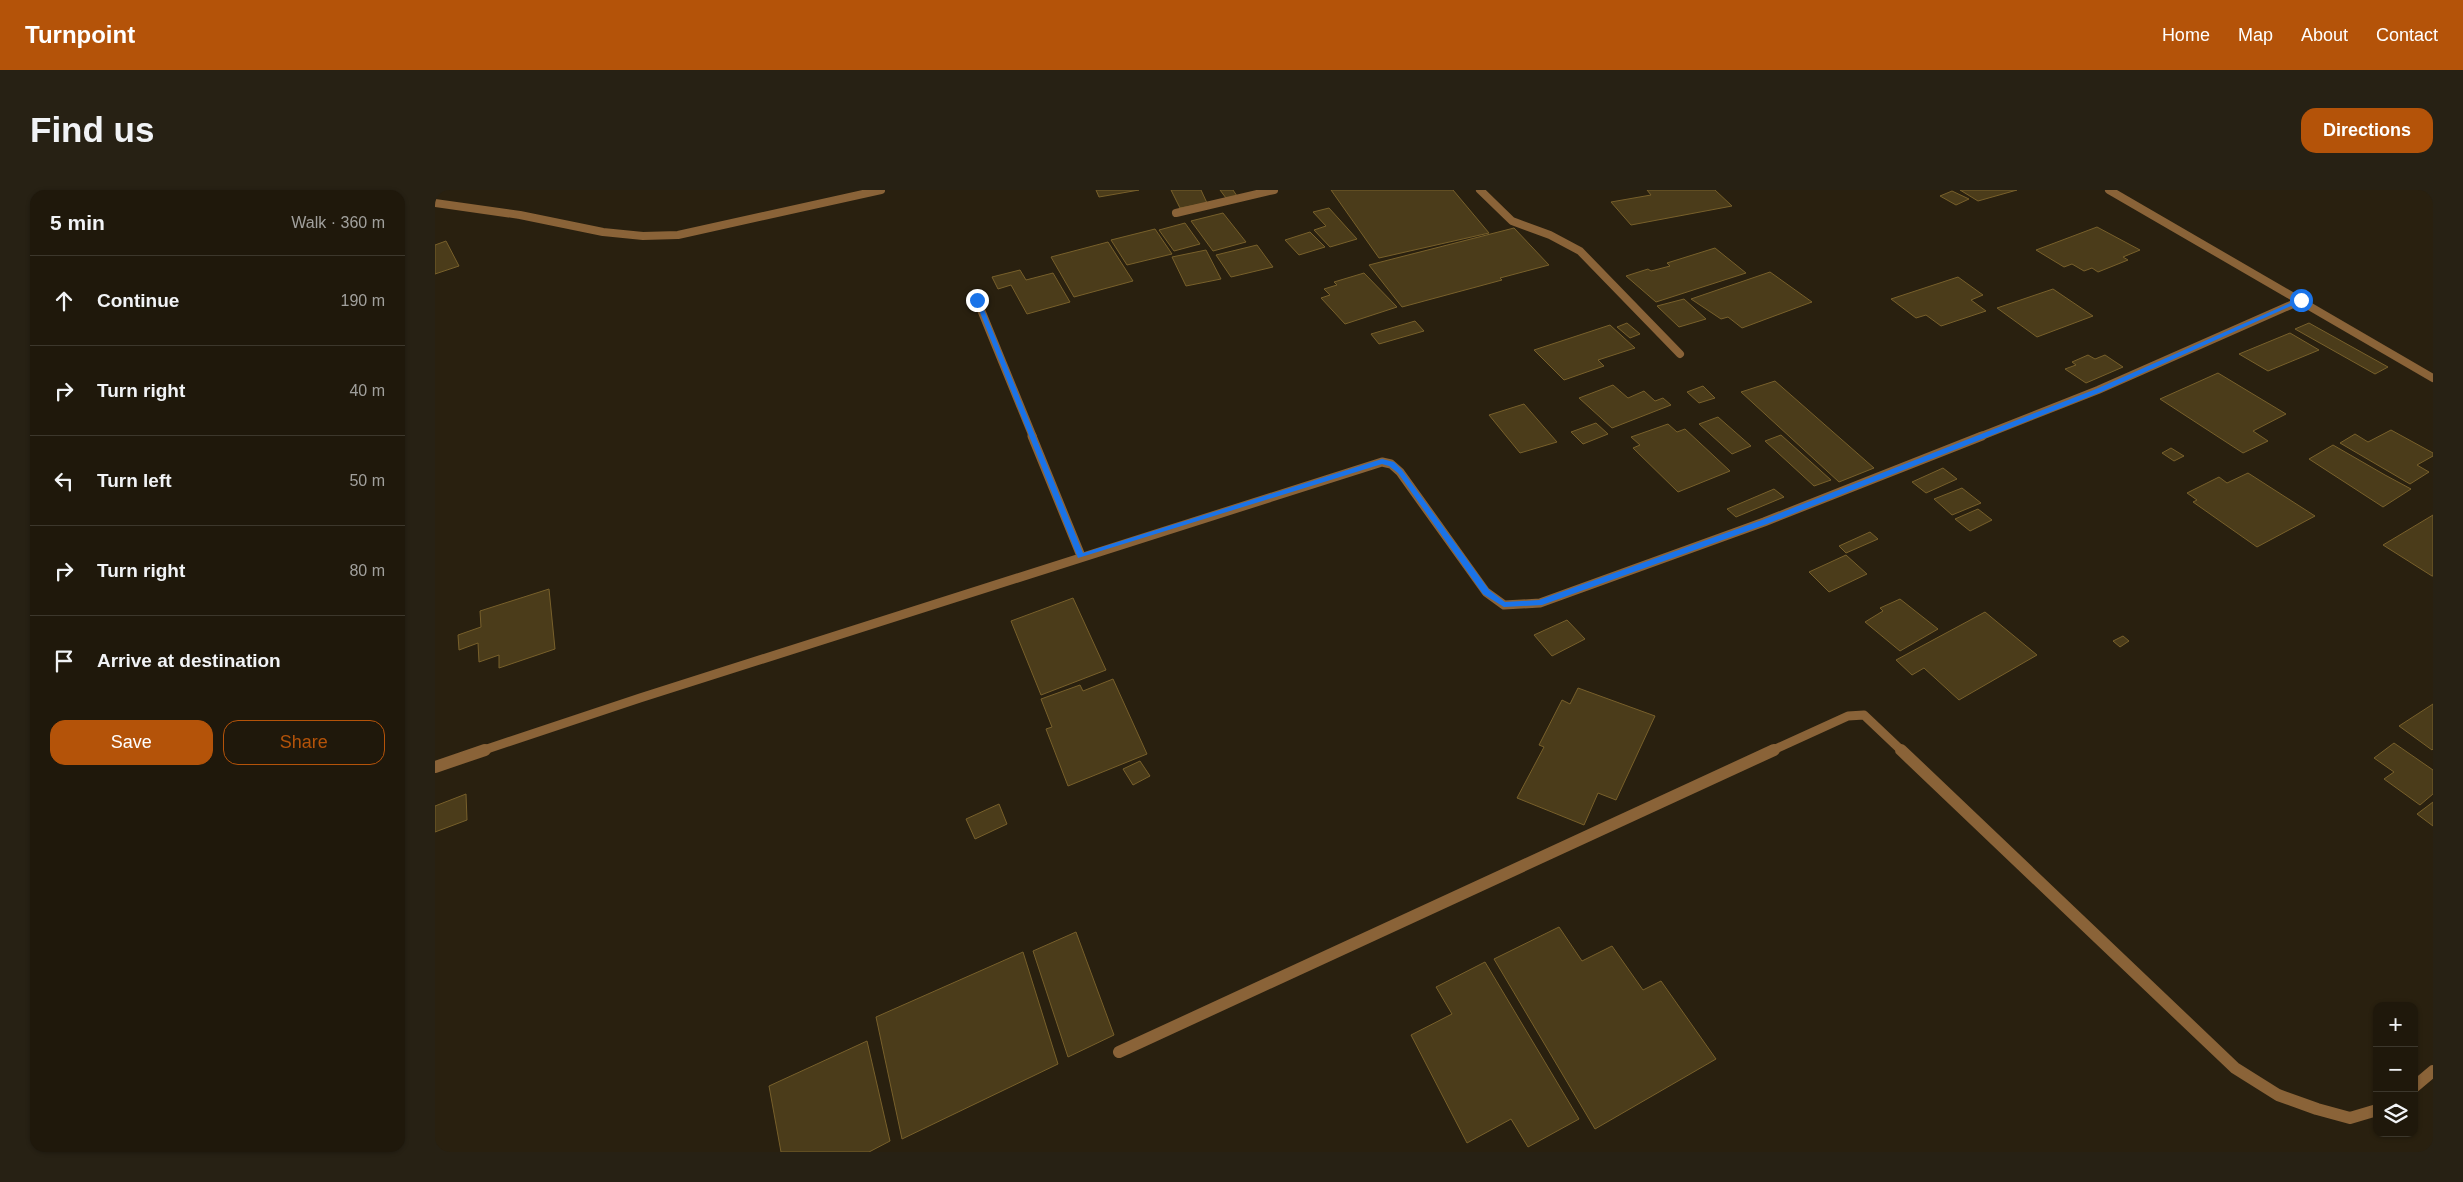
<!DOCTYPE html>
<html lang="en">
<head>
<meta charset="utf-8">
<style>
	:root { --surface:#1f180b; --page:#272114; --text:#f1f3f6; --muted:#a1a09d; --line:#3c372c; --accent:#b45309 }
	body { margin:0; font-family:Helvetica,sans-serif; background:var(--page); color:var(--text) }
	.controls { position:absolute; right:15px; bottom:15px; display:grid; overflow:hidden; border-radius:10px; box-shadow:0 1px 4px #0004 }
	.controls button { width:45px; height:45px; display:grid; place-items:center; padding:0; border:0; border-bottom:1px solid var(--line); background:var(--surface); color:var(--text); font:25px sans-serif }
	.stop { position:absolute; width:15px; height:15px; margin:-11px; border:4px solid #1a73e8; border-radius:50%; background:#fff }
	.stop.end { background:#1a73e8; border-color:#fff; box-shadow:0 1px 5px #0008 }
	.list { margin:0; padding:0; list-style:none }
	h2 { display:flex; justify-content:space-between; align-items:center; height:65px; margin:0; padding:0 20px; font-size:21px }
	h2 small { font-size:16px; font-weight:400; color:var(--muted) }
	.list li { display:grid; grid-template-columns:32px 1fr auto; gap:15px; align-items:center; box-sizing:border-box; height:90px; padding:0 20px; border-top:1px solid var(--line) }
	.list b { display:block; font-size:19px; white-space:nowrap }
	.list em { font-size:16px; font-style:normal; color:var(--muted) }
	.actions { display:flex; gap:10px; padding:15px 20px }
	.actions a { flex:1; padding:11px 0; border:1px solid var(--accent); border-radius:15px; text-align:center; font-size:18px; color:var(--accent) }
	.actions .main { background:var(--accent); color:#fff }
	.icon { flex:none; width:28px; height:28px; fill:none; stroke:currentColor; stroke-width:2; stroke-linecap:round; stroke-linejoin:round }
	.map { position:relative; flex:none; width:1998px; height:962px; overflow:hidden; border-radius:15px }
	header { display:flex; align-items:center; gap:30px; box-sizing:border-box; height:70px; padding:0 25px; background:var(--accent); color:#fff }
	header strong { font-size:24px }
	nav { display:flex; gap:28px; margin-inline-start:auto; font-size:18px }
	.intro { display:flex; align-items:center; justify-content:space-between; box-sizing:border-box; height:120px; padding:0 30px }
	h1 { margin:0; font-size:35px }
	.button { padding:12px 22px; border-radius:15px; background:var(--accent); color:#fff; font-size:18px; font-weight:700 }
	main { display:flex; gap:30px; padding:0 30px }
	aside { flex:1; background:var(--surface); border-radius:15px; box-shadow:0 1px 4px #0004 }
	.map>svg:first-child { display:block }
	.building { fill:#4b3c1a; stroke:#78602b }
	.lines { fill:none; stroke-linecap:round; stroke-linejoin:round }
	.minor-far2 { stroke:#8a6338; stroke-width:8 }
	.minor-far1 { stroke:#8a6338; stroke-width:9 }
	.minor { stroke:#8a6338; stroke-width:12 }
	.route { fill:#1a73e8 }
</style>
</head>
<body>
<header>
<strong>Turnpoint</strong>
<nav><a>Home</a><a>Map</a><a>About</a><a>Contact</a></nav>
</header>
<div class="intro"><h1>Find us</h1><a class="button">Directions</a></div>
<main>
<aside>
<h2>5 min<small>Walk · 360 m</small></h2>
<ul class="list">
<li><svg class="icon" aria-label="ahead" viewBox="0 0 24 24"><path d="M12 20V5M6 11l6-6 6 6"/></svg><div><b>Continue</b></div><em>190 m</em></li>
<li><svg class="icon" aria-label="right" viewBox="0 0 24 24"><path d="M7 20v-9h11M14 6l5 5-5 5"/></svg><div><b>Turn right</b></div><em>40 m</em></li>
<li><svg class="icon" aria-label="left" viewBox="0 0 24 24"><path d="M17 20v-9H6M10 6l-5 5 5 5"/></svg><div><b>Turn left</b></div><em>50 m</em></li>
<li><svg class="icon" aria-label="right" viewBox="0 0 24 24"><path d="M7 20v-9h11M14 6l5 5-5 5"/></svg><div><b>Turn right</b></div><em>80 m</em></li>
<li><svg class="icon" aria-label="arrive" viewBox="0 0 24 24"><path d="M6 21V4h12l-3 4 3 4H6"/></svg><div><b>Arrive at destination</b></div></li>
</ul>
<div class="actions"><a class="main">Save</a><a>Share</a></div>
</aside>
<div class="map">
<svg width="1998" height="962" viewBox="0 0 1998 962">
	<rect width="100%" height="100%" fill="#29200f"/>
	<!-- building -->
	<path class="building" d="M661,0h43l-40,7z
		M736,0h30l6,13 -27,5z
		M785,0h13l4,6 -11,2z
		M896,0h122l36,43 -110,25z
		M1212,0h68l17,16 -101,19 -20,-23 40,-7z
		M1525,0h57l-39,11z
		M1517,1l17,8 -13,6 -16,-9z
		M894,18l28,31 -27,8 -16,-17 12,-4 -13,-14z
		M788,23l23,29 -33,9 -22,-30z
		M750,33l15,21 -26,7 -15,-21z
		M1662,37l43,23 -17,7 5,3 -30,12 -6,-4 -8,3 -12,-7 -8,3 -28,-17z
		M1079,38l35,37 -49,13 2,2 -100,27 -33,-42z
		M720,39l17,25 -45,11 -16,-25z
		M875,42l15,15 -26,8 -14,-15z
		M11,51l13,25 -24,8v-29z
		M673,52l25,39 -59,16 -23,-40z
		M822,55l16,22 -42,10 -15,-22z
		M1280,58l31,25 -90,29 -30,-26 22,-7 3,2 19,-5 -3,-3z
		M771,60l15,29 -35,7 -14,-29z
		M585,80l6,10 27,-7 17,29 -43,12 -16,-29 -13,4 -6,-12z
		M1335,82l42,30 -70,26 -14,-11 -7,2 -30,-20z
		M929,83l33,34 -52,17 -24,-26 9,-3 -6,-6 13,-4 -3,-3z
		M1523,87l25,18 -12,5 15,11 -45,15 -15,-11 -10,3 -25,-19z
		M1618,99l40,27 -56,21 -40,-29z
		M1249,109l22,20 -27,8 -22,-21z
		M980,131l9,10 -45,13 -8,-10z
		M1192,133l13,11 -10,4 -13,-11z
		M1874,133l79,44 -13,7 -80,-45z
		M1175,135l25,23 -37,12 6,6 -40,14 -30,-30z
		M1855,143l29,17 -51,21 -29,-17z
		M1653,165l7,4 10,-4 18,12 -37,16 -21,-14 11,-4 -4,-3z
		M1783,183l68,41 -33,17 15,10 -25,12 -83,-54z
		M1340,191l99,87 -35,14 -98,-90z
		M1178,195l15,13 16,-7 11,10 8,-3 8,7 -59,23 -33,-30z
		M1268,196l12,12 -16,5 -12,-11z
		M1089,214l33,38 -37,11 -31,-38z
		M1283,227l33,29 -19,8 -33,-30z
		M1161,233l12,11 -25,10 -12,-12z
		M1233,234l9,8 8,-3 45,42 -52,21 -45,-44 7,-3 -9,-8z
		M1956,240l42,23v3l-16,9 12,7 -19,12 -70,-41 15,-9 13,8z
		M1346,245l50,45 -17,6 -49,-45z
		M1898,255l52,30 26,14 -28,18 -74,-48z
		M1736,258l13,8 -10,5 -12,-8z
		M1508,278l14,11 -31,14 -14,-11z
		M1813,283l67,43 -58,31 -64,-45 4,-2 -10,-7 32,-16 8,6z
		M1527,298l19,15 -29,12 -18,-16z
		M1339,299l10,8 -48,20 -9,-8z
		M1543,319l14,11 -22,11 -15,-12z
		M1998,325v61h-1l-49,-31z
		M1435,342l8,7 -32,14 -7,-7z
		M1411,365l21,19 -38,18 -20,-20z
		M114,399l6,60 -56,19v-13l-20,7 -1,-19 -19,7 -1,-15 23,-8 -1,-16z
		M638,408l33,72 -65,25 -30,-74z
		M1465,409l38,30 -38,22 -35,-29 18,-11 -3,-3z
		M1550,422l52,43 -78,45 -35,-32 -12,7 -16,-15z
		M1132,430l18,19 -33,17 -18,-21z
		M1688,446l6,5 -9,6 -7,-6z
		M678,489l34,75 -79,32 -22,-57 6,-2 -11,-28 39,-14 3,6z
		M1143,498l77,28 -39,84 -18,-7 -14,32 -67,-27 27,-51 -5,-2 23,-45 8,4z
		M1998,514v45l-1,1 -33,-24z
		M1959,553l39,27v24l-13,11 -36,-26 10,-7 -20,-14z
		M705,571l10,15 -17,9 -10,-16z
		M31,604l1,26 -32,12v-26z
		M1998,612v24l-16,-12z
		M564,614l8,20 -32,15 -9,-20z
		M1124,737l23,34 30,-15 31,44 18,-9 55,78 -121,70 -101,-170z
		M641,742l38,103 -46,22 -35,-106z
		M588,762l35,112 -156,75 -26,-122z
		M1050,772l94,157 -51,28 -17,-28 -44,24 -56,-108 41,-21 -16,-27z
		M432,851l23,100 -21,11h-88l-12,-66z"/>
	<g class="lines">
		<!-- minor-far2 -->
		<path class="minor-far2" d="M1045,0l32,31 38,14 30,16 100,103
			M1674,0l324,188
			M0,13l85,12 83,17 40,4 35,-1 203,-45
			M741,23l98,-23
			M542,110l56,137
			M1544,247l119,-47 204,-90"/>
		<!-- minor-far1 -->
		<path class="minor-far1" d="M597,246l49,120
			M46,561l159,-53 742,-236 9,2 9,8 86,120 18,13 36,-2 224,-81 218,-86
			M1336,561l77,-35 16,-1 38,36"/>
		<!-- minor -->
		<path class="minor" d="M1466,560l334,318 43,27 39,14 33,9 27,-8
			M0,577l50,-17
			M684,862l655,-302
			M1979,897l19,-16"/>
	</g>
	<!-- route -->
	<path class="route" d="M542,109l3,1 103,253 299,-94 12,3 8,8 87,120 16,12 34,-2 223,-80 334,-131 203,-90 5,1 -203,92 -334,132 -225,81 -38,2 -21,-13 -85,-121 -9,-7 -7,-2 -304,94 -103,-258z"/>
</svg>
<div class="controls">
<button>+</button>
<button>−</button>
<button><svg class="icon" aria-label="layers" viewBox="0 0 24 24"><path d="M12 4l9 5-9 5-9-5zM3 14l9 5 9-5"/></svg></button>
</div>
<div class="stop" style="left:1866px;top:110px"></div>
<div class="stop end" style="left:542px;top:110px"></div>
</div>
</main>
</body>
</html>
